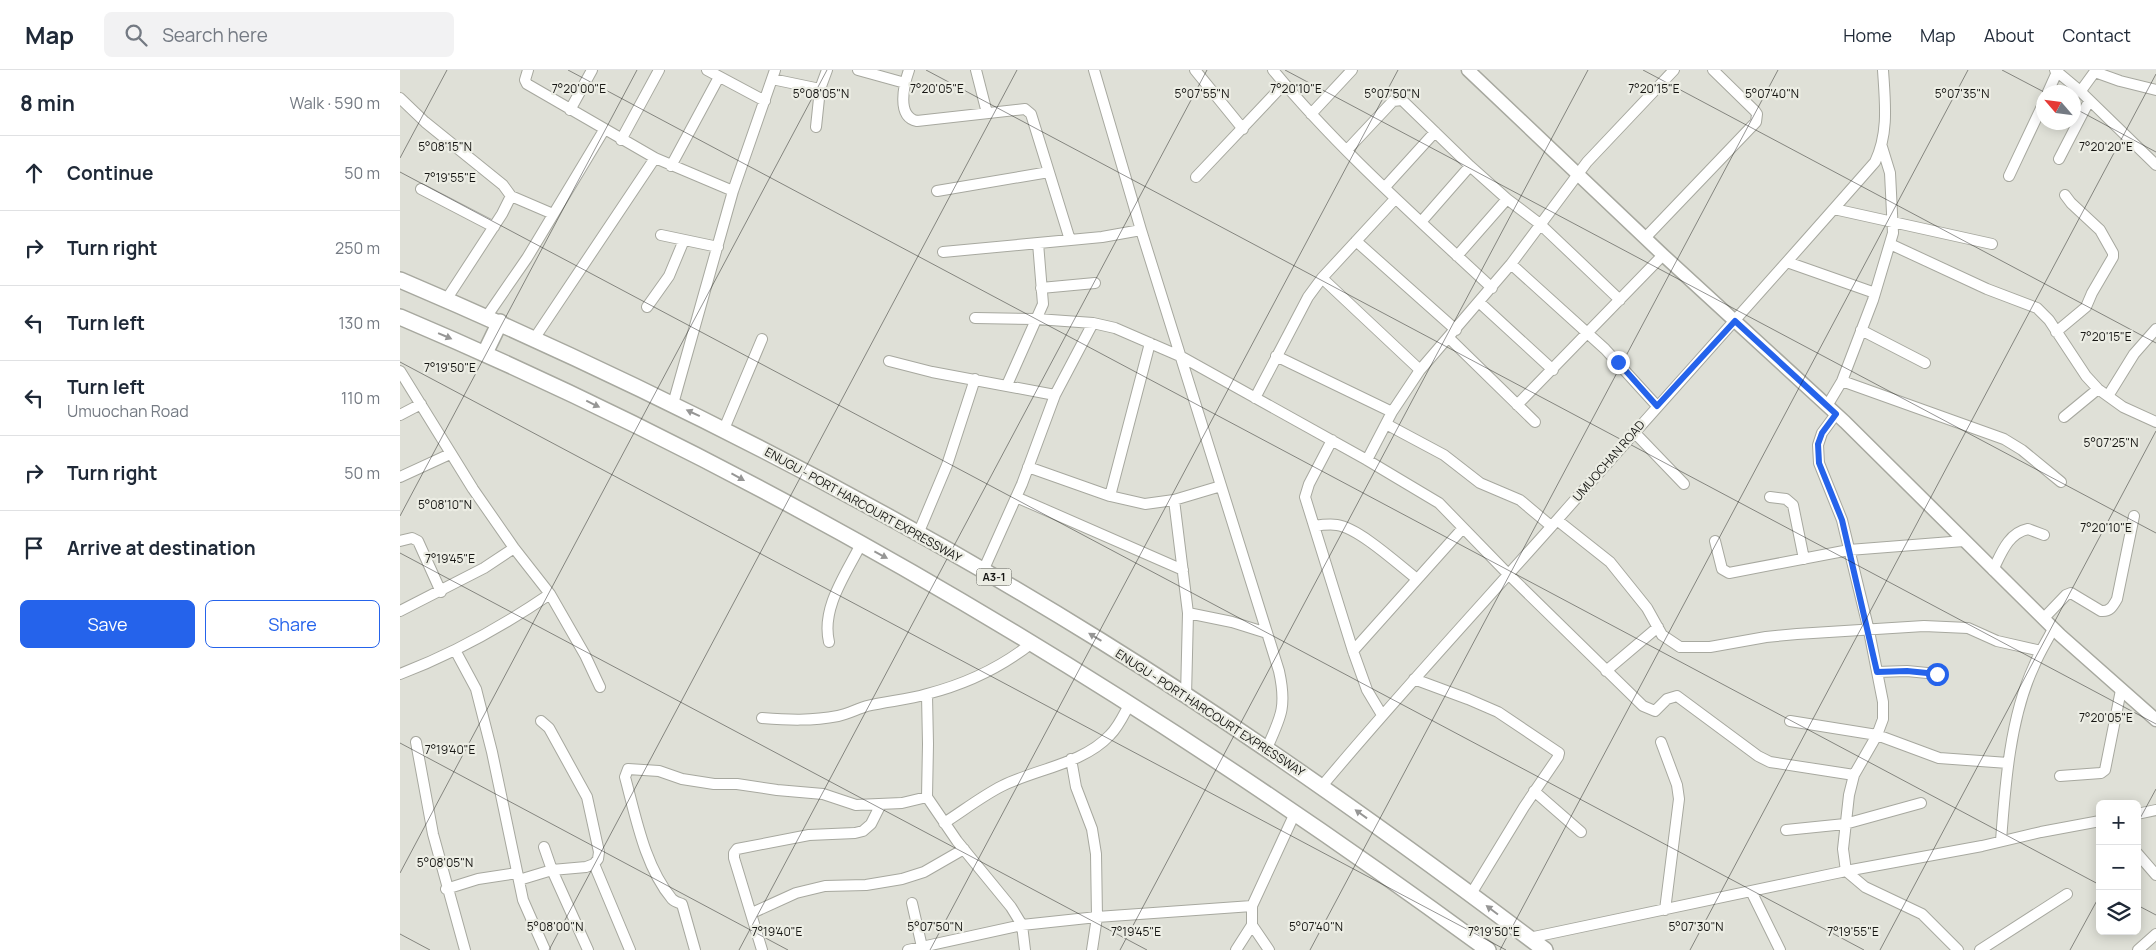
<!DOCTYPE html>
<html lang="en">
<head>
<meta charset="utf-8">
<style>
	:root { --surface:#fff; --page:#f2f2f3; --text:#1f2937; --muted:#747a83; --line:#e0e1e3; --accent:#2563eb }
	body { margin:0; font-family:Manrope,sans-serif; background:var(--page); color:var(--text) }
	.controls { position:absolute; right:15px; bottom:15px; display:grid; overflow:hidden; border-radius:8px; box-shadow:0 2px 12px #0003 }
	.controls button { width:45px; height:45px; display:grid; place-items:center; padding:0; border:0; border-bottom:1px solid var(--line); background:var(--surface); color:var(--text); font:25px sans-serif }
	.compass { position:absolute; left:1636px; top:15px; width:45px; height:45px; border-radius:50%; background:var(--surface); box-shadow:0 2px 12px #0003; rotate:298deg }
	.stop { position:absolute; width:15px; height:15px; margin:-11px; border:4px solid #2563eb; border-radius:50%; background:#fff }
	.stop.end { background:#2563eb; border-color:#fff; box-shadow:0 1px 5px #0008 }
	.list { margin:0; padding:0; list-style:none }
	h2 { display:flex; justify-content:space-between; align-items:center; height:65px; margin:0; padding:0 20px; font-size:21px }
	h2 small { font-size:16px; font-weight:400; color:var(--muted) }
	.list li { display:grid; grid-template-columns:32px 1fr auto; gap:15px; align-items:center; box-sizing:border-box; height:75px; padding:0 20px; border-top:1px solid var(--line) }
	.list b { display:block; font-size:19px; white-space:nowrap }
	.list p { margin:0; font-size:16px; white-space:nowrap; color:var(--muted) }
	.list em { font-size:16px; font-style:normal; color:var(--muted) }
	.actions { display:flex; gap:10px; padding:15px 20px }
	.actions a { flex:1; padding:11px 0; border:1px solid var(--accent); border-radius:8px; text-align:center; font-size:18px; color:var(--accent) }
	.actions .main { background:var(--accent); color:#fff }
	.icon { flex:none; width:28px; height:28px; fill:none; stroke:currentColor; stroke-width:2; stroke-linecap:round; stroke-linejoin:round }
	.map { position:relative; flex:none; width:1756px; height:880px; overflow:hidden }
	header { display:flex; align-items:center; gap:30px; box-sizing:border-box; height:70px; padding:0 25px; background:var(--surface); border-bottom:1px solid var(--line) }
	header strong { font-size:24px }
	nav { display:flex; gap:28px; margin-inline-start:auto; font-size:18px }
	.search { width:350px; height:45px; background:var(--page); display:flex; align-items:center; gap:12px; box-sizing:border-box; padding:0 18px; border-radius:8px; color:var(--muted); font-size:19px }
	main { display:flex }
	aside { flex:1; background:var(--surface) }
	.map>svg:first-child { display:block }
	.lines { fill:none; stroke-linecap:round; stroke-linejoin:round }
	.minor-casing { stroke:#a7a89f; stroke-width:12 }
	.major-casing { stroke:#a7a89f; stroke-width:15 }
	.highway-casing { stroke:#a7a89f; stroke-width:18 }
	.minor { stroke:#fff; stroke-width:10 }
	.major { stroke:#fff; stroke-width:12 }
	.highway { stroke:#fff; stroke-width:15 }
	.oneway { fill:#969695 }
	.route { stroke:#2563eb; stroke-width:6 }
	.ticks { fill:none; stroke:#161613; stroke-width:1; stroke-opacity:0.45 }
	.labels { text-anchor:middle; stroke-width:4.5; stroke-linejoin:round; paint-order:stroke }
	.shield { fill:#ecede4; stroke:#565652; stroke-width:1 }
	.shield-label { font-size:11px; font-weight:bold; fill:#161613 }
	.street-label { font-size:12px; fill:#161613; stroke:#ecede4 }
	.ticks-label { font-size:12px; text-anchor:middle; fill:#161613; stroke:#ecede4; stroke-width:4.5; stroke-linejoin:round; paint-order:stroke }
</style>
</head>
<body>
<header>
<strong>Map</strong>
<div class="search"><svg class="icon" aria-label="search" viewBox="0 0 24 24"><circle cx="10" cy="10" r="6"/><path d="M15 15l6 6"/></svg>Search here</div>
<nav><a>Home</a><a>Map</a><a>About</a><a>Contact</a></nav>
</header>
<main>
<aside>
<h2>8 min<small>Walk · 590 m</small></h2>
<ul class="list">
<li><svg class="icon" aria-label="ahead" viewBox="0 0 24 24"><path d="M12 20V5M6 11l6-6 6 6"/></svg><div><b>Continue</b></div><em>50 m</em></li>
<li><svg class="icon" aria-label="right" viewBox="0 0 24 24"><path d="M7 20v-9h11M14 6l5 5-5 5"/></svg><div><b>Turn right</b></div><em>250 m</em></li>
<li><svg class="icon" aria-label="left" viewBox="0 0 24 24"><path d="M17 20v-9H6M10 6l-5 5 5 5"/></svg><div><b>Turn left</b></div><em>130 m</em></li>
<li><svg class="icon" aria-label="left" viewBox="0 0 24 24"><path d="M17 20v-9H6M10 6l-5 5 5 5"/></svg><div><b>Turn left</b><p>Umuochan Road</p></div><em>110 m</em></li>
<li><svg class="icon" aria-label="right" viewBox="0 0 24 24"><path d="M7 20v-9h11M14 6l5 5-5 5"/></svg><div><b>Turn right</b></div><em>50 m</em></li>
<li><svg class="icon" aria-label="arrive" viewBox="0 0 24 24"><path d="M6 21V4h12l-3 4 3 4H6"/></svg><div><b>Arrive at destination</b></div></li>
</ul>
<div class="actions"><a class="main">Save</a><a>Share</a></div>
</aside>
<div class="map">
<svg width="1756" height="880" viewBox="0 0 1756 880">
	<rect width="100%" height="100%" fill="#dfe0d7"/>
	<g class="lines">
		<!-- minor casing -->
		<g class="minor-casing">
			<path id="minor" d="M128,0l-3,10 2,4 128,74 78,33
				M307,0l58,31
				M458,0l47,13
				M509,0c-5,14 -13,47 8,51l108,-12 6,5 39,126
				M576,0l11,43
				M694,0l47,160 138,441c8,36 2,46 -13,79
				M795,0l48,59
				M873,0c65,79 144,148 219,218
				M1655,0l24,20 77,75
				M1695,2l25,9 36,9
				M372,9l48,10
				M1648,22l9,-20
				M1680,22l16,-22
				M0,28l25,24 78,63 8,11 42,18
				M170,40l22,-40
				M911,44l41,-44
				M416,57l4,-38 7,-19
				M221,70l38,-70
				M947,80l46,-49 9,-1 68,66 37,33 33,25 80,76
				M1659,89l30,-58
				M271,96l48,-89
				M1609,106l35,-74
				M796,107l88,-93
				M985,117l50,-55
				M21,119l73,38
				M537,121l112,-19
				M1434,139l158,35
				M1021,152l49,-56
				M261,165l57,12
				M1245,168l111,-116 1,-8 -2,-3 -42,-41
				M956,171l100,89
				M1490,174l97,45 50,19 12,12 37,56 12,13 25,18 33,15
				M543,182l159,-15 39,-7
				M1057,186l50,-57
				M1387,192l88,31
				M1111,194l94,85 52,57
				M922,208l98,92
				M641,218l54,-5
				M46,230l56,-86 9,-18
				M1080,233l73,67
				M247,237l22,-31 15,-36
				M87,246l40,-58 77,-128
				M575,248l62,1 56,4 22,5 67,29 185,103 72,43 69,71 135,132 12,5 12,-12 10,-3 81,60 12,6 84,13
				M1461,260l64,33
				M1656,262l30,-25 6,-14 21,-36v-4l-13,-23 -29,-27 -6,-8
				M1049,268l86,84
				M134,269l121,-181
				M876,286l116,56
				M489,291l43,11 123,23
				M0,301l73,118 41,59 36,46 35,61 15,32
				M1442,311l162,58 18,11 39,32
				M607,315l36,-81 -5,-61
				M1708,326l26,-42 22,-25
				M855,328l53,-101 14,-19 73,-79
				M273,334l60,-213 42,-121
				M1117,335l146,-150
				M1427,336l15,-25 31,-81 20,-67 -3,-60 -8,-26
				M1436,344l-14,19 -4,12 1,18 23,57 27,111 14,71v17l-6,16 -23,40 -5,20 -6,54 3,22 19,16 57,27 36,36
				M0,345l21,-11
				M1664,347l34,-28
				M986,354l58,31 36,28 40,17 31,26
				M324,359l38,-90
				M1234,362l50,52
				M932,370l-23,44 -4,13 48,154 14,39 15,25
				M967,390l25,-48 28,-42 91,-106 76,-102 87,-92
				M628,397l82,29 35,8 29,-4 47,-14
				M0,407l50,-23
				M710,426l40,-153
				M616,427l167,73
				M1370,427l16,2 7,6 11,54
				M774,430l14,113 -2,83
				M1157,450l53,42 37,46 15,27 18,12h30l56,-10 31,-3 127,-8 44,2 29,13 44,10
				M914,456c7,-1 16,-2 23,-1 22,3 62,40 80,54
				M518,464l29,-69 28,-86
				M0,471l12,-3 6,3 23,51
				M1315,471l7,28 7,4 120,-23 115,-9
				M1593,500c8,-16 15,-37 35,-41l16,6
				M583,501l39,-87 33,-89 38,-72
				M0,541l84,-43 30,-20
				M788,543l44,9 35,11
				M1643,549l23,-24 5,-2 30,18c9,1 12,-5 16,-12l17,-83
				M429,572c-8,-34 17,-68 32,-98
				M55,580l21,39 16,63 31,148 22,50
				M953,581l110,-123
				M1206,601l52,-44
				M1477,602l30,-1 30,3
				M0,604c53,-20 103,-48 150,-80
				M1014,609l54,20 30,13 61,41 -1,4 -34,50 -53,87
				M527,625l1,49 -1,53 30,44 54,66 11,18 3,25
				M362,648c26,2 50,3 76,-2 10,-2 19,-7 29,-10 20,-5 41,-6 60,-12 39,-10 75,-27 106,-52
				M1390,651l87,14 62,23 69,5
				M16,672l17,92 32,116
				M1261,672l16,43 2,14 -14,111
				M671,689l5,28 16,42 4,25 1,63 -5,33
				M1660,706l41,-3 4,-3 16,-80
				M922,716c76,-91 157,-178 236,-267 105,-119 212,-237 317,-357 14,-29 10,-60 8,-92
				M1134,721l47,41
				M1737,744l19,-4
				M544,753c19,-12 38,-27 58,-37 34,-17 81,-22 108,-51 9,-9 14,-21 20,-32
				M1386,760l59,-6 76,-21
				M1601,771c4,-55 9,-124 33,-175 5,-13 13,-25 19,-37
				M144,777l8,23 36,80
				M1737,783l19,22
				M194,794l36,86
				M119,810l33,-10 34,-3 8,-3 4,-5 1,-7 -12,-55 -38,-69 -8,-7
				M46,819l32,-10 39,-6
				M1351,821l29,59
				M512,833l10,44
				M352,843l44,-20 29,-7 41,-1 36,-6 22,-7 40,-23
				M1129,868l317,-67 136,-25 59,-14 59,-11
				M295,880l-13,-46c-3,-1 -7,-2 -10,-5 -27,-32 -36,-81 -47,-122l3,-8 31,2 23,8 32,5h23l40,6 46,4 33,11 46,-2 25,-6
				M362,880l-28,-92v-5l3,-4 72,-14 46,-2 8,-2 8,-7 10,-20
				M508,880l114,-25 75,-8 155,-11
				M836,880l16,-25
				M869,880l-17,-25v-19l43,-93
				M1580,880l87,-56
				M1738,880l18,-16"/>
		</g>
		<!-- major casing -->
		<g class="major-casing">
			<path id="major" d="M1068,0l195,185 182,167 215,213 96,85"/>
		</g>
		<!-- highway casing -->
		<g class="highway-casing">
			<path id="highway" d="M0,210c242,103 477,222 701,361 153,95 300,200 444,309
				M0,247c388,164 749,384 1088,633
				M85,283l15,-31"/>
		</g>
		<!-- minor -->
		<use href="#minor" class="minor"/>
		<!-- major -->
		<use href="#major" class="major"/>
		<!-- highway -->
		<use href="#highway" class="highway"/>
	</g>
	<!-- one-way arrows -->
	<defs><path id="oneway-solid" d="M-6-.8H1V-3.2L6.5 0L1 3.2V.8H-6Z" transform="scale(1.25)"/></defs>
	<g class="oneway">
		<use href="#oneway-solid" transform="translate(45 266) rotate(23)"/>
		<use href="#oneway-solid" transform="translate(193 334) rotate(26)"/>
		<use href="#oneway-solid" transform="translate(293 343) rotate(-155)"/>
		<use href="#oneway-solid" transform="translate(338 407) rotate(29)"/>
		<use href="#oneway-solid" transform="translate(481 485) rotate(28)"/>
		<use href="#oneway-solid" transform="translate(695 567) rotate(-149)"/>
		<use href="#oneway-solid" transform="translate(961 744) rotate(-144)"/>
		<use href="#oneway-solid" transform="translate(1092 840) rotate(-143)"/>
	</g>
	<g class="lines">
		<!-- route -->
		<path class="route" d="M1218,292l39,44 78,-85 101,93 -14,19 -4,11 1,19 23,57 35,152 30,-1 30,3"/>
	</g>
	<!-- ticks -->
	<path class="ticks" d="M168,0l1532,815M526,0l1230,654M885,0l871,463M1243,0l513,273M1602,0l42,22M1674,38l82,44M0,88l47,-88M0,102l1464,778M0,292l1106,588M0,446l237,-446M0,483l747,397M0,673l388,207M1737,754l19,-35M0,803l427,-803M1737,835l19,10M0,864l30,16M149,880l468,-880M339,880l468,-880M530,880l468,-880M720,880l468,-880M910,880l468,-880M1100,880l468,-880M1290,880l466,-876M1480,880l276,-519M1670,880l30,-55"/>
	<g class="labels">
		<!-- shield labels -->
		<rect class="shield" x="576.5" y="498.5" width="35" height="17" rx="4"/>
		<g class="shield-label">
			<text x="594" y="511">A3-1</text>
		</g>
		<!-- street labels -->
		<g class="street-label">
			<text transform="translate(1209 391) rotate(-49)" y="4">UMUOCHAN ROAD</text>
			<text transform="translate(463 435) rotate(29)" y="4">ENUGU - PORT HARCOURT EXPRESSWAY</text>
			<text transform="translate(810 643) rotate(33)" y="4">ENUGU - PORT HARCOURT EXPRESSWAY</text>
		</g>
	</g>
	<g class="ticks-label">
		<text x="1254" y="23">7°20'15"E</text>
		<text x="179" y="23">7°20'00"E</text>
		<text x="537" y="23">7°20'05"E</text>
		<text x="896" y="23">7°20'10"E</text>
		<text x="421" y="28">5°08'05"N</text>
		<text x="802" y="28">5°07'55"N</text>
		<text x="992" y="28">5°07'50"N</text>
		<text x="1372" y="28">5°07'40"N</text>
		<text x="1562" y="28">5°07'35"N</text>
		<text x="1706" y="81">7°20'20"E</text>
		<text x="45" y="81">5°08'15"N</text>
		<text x="50" y="112">7°19'55"E</text>
		<text x="1706" y="271">7°20'15"E</text>
		<text x="50" y="302">7°19'50"E</text>
		<text x="1711" y="377">5°07'25"N</text>
		<text x="45" y="439">5°08'10"N</text>
		<text x="1706" y="462">7°20'10"E</text>
		<text x="50" y="493">7°19'45"E</text>
		<text x="1706" y="652">7°20'05"E</text>
		<text x="50" y="684">7°19'40"E</text>
		<text x="45" y="797">5°08'05"N</text>
		<text x="155" y="861">5°08'00"N</text>
		<text x="535" y="861">5°07'50"N</text>
		<text x="916" y="861">5°07'40"N</text>
		<text x="1296" y="861">5°07'30"N</text>
		<text x="377" y="866">7°19'40"E</text>
		<text x="736" y="866">7°19'45"E</text>
		<text x="1094" y="866">7°19'50"E</text>
		<text x="1453" y="866">7°19'55"E</text>
	</g>
</svg>
<div class="controls">
<button>+</button>
<button>−</button>
<button><svg class="icon" aria-label="layers" viewBox="0 0 24 24"><path d="M12 4l9 5-9 5-9-5zM3 14l9 5 9-5"/></svg></button>
</div>
<svg class="compass" viewBox="-18 -18 36 36"><path d="M0-13l5 13h-10z" fill="#e53935"/><path d="M0 13l5-13h-10z" fill="#747a83"/></svg>
<div class="stop" style="left:1537px;top:604px"></div>
<div class="stop end" style="left:1218px;top:292px"></div>
</div>
</main>
</body>
</html>
